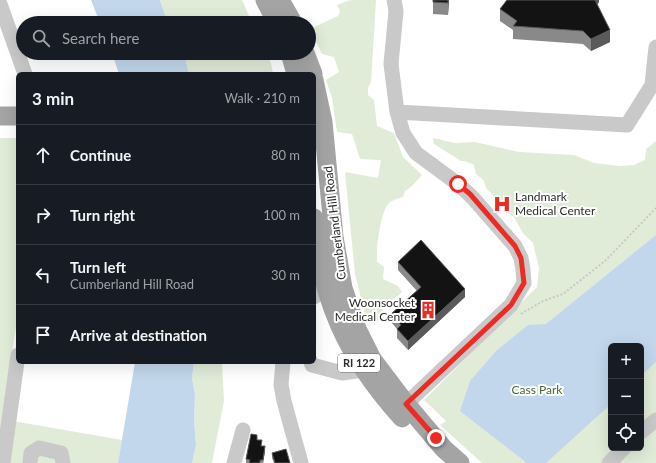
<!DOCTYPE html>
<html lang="en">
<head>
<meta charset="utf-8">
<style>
	:root { --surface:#171b24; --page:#20242c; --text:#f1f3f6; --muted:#9ea1a6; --line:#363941 }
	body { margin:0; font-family:Lato,sans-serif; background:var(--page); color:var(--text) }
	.controls { position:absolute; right:12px; bottom:12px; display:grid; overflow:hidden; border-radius:6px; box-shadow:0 4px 16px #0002 }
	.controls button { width:36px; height:36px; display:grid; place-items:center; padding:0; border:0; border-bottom:1px solid var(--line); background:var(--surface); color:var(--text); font:20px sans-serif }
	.stop { position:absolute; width:12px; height:12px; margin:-9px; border:3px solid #ee2b22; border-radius:50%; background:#fff }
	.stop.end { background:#ee2b22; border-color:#fff; box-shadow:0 1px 4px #0008 }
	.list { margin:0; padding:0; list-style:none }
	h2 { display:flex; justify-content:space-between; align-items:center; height:52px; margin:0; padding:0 16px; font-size:17px }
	h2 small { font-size:13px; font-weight:400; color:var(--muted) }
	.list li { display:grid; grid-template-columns:26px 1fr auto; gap:12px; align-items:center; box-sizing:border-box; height:60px; padding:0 16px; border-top:1px solid var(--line) }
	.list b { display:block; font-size:15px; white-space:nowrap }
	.list p { margin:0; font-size:13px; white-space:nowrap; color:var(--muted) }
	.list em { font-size:13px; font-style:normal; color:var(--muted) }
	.icon { flex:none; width:22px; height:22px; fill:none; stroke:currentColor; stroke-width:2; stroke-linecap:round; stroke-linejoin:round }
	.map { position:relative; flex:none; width:656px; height:463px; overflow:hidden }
	.search { position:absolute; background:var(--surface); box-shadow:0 4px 16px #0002; left:16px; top:16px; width:300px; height:44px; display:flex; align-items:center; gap:10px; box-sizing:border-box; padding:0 14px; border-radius:22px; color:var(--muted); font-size:15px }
	.panel { position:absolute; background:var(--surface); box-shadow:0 4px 16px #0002; left:16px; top:72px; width:300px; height:292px; border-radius:6px }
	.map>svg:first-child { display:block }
	.green { fill:#e0ebd8; fill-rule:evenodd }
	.water { fill:#c2d7ec }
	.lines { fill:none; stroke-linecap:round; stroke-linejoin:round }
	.path { stroke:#c9c9c9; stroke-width:2; stroke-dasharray:2 2; stroke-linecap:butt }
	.minor { stroke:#c9c9c9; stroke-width:15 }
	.major { stroke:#a4a4a4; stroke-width:19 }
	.wall { fill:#898989 }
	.shaded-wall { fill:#5a5a5a }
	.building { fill:#131313; stroke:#5a5a5a }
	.route { stroke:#ee2b22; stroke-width:5 }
	.labels { text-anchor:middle; stroke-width:4; stroke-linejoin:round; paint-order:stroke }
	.shield { fill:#fff; stroke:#6b6b6b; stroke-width:1 }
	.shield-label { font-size:11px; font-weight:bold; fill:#2c2c2c }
	.poi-label { font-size:12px; fill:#2c2c2c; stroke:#fff; text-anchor:start }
	.street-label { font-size:12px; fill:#2c2c2c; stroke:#fff }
	.park-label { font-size:12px; fill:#496937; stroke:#fff }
</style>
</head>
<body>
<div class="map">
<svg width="656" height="463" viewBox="0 0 656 463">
	<rect width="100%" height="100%" fill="#fff"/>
	<!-- green -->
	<path class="green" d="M160,0h82l10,23h-80l-7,-8z
		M350,0h26l-5,82 -3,6v7l6,5 3,26 17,7 9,24 19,18 -10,11 -7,5 -2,6c-6,2 -13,3 -16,9 -7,10 -11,44 -10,56l7,5 -1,12 15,7 4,6 -18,15 -5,13 -12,2 -12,-48 -10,-102 33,6 3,-18 -21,-1 -8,-25 -15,-2 -5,-34 -6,-18 13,-8 -5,-15 -12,-3 -12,-25 28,-13 2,-5 -3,-6z
		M184,53h82l5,10 2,11h-84z
		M0,138h18v175l-18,123z
		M433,138l22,5 20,-1 44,10 55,3 20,8 26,3 14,-1 11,-5 1,-11 10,-8v322h-174l-42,-38 6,-4 -22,-21 113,-113 2,-19 -6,-25 -10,-10 -9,-16 -10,-7 -7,-11 -11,-11 -2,-7 -8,-7 -2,-9 -9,-4h-4l-27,-17zM611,346h30v102h-30z
		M194,362h28l2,39 -12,62h-20l4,-18 -2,-26 1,-25 -3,-16z
		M13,421l109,19 -4,23h-110z"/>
	<!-- water -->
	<path class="water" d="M91,0h69l5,15 7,8h-72z
		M112,53h72l5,21h-70z
		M656,235v127l-15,14v-30h-30v58l-65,59h-19l-67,-52 10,-30 26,-30 32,-26 18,-1z
		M135,362h59l-2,16 3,16 -1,25 2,26 -4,18h-74z"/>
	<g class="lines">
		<!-- path -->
		<path class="path" d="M521,314l22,-13 20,-7 42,-33 51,-53"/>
		<!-- minor -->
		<path class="minor" d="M394,0l2,11 -5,53 6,48 6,21 13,20 42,31 15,14 42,48 6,12 2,12 1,13 -13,22 -105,99
			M0,4l25,70
			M397,112l230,13 25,-40 4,-38
			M314,297l11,-7 12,-3
			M283,362l-2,23 3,16 17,62
			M311,362l1,3 30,8 21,-3
			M641,432l15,-12
			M3,463l15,-108
			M30,463l1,-10 8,-5 22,5 2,10
			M234,463l9,-33
			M609,463l15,-15"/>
		<!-- major -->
		<path class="major" d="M265,0l12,23
			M280,0l13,23
			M290,53l6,21
			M305,53l8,21
			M314,80l9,42 11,115 9,51 14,41 15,30 34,45 38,45 16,14
			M0,116h18
			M314,218c7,83 33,139 88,200"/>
	</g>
	<!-- wall -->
	<path class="wall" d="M433,0h16l-1,15 -15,-1z
		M507,0h92v2l-2,3 13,37 -19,9 -8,-7 -70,-5v-9l-13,-9v-12z
		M398,262l67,35 -57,53 -11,-12v-9l-6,-7v-8l26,-23 -19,-21z
		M257,440l8,11 -2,12h-17v-4z
		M272,453l18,10h-16l-2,-5z"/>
	<!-- shaded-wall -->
	<path class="shaded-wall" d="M448,0h1l-1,15z
		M593,0h6v2l-6,8z
		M610,30v12l-19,9v-12z
		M465,289v8l-57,53v-9z
		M265,446v5l-2,12v-3z"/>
	<!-- building -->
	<path class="building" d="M433,0h15v3l-15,-1z
		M507,0h88l15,30 -19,9 -8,-8 -70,-5 4,-5 -17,-12z
		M421,240l44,49 -57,52 -11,-12 4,-4 -10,-11 30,-27 -23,-25z
		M251,434l6,1v5h5l-1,6h4l-2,14h-3v3h-11l1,-3 -4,-1z
		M286,449l4,14h-15l-3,-10z"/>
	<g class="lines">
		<!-- route -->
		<path class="route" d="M436,438l-30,-34 105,-99 13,-22 -3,-25 -6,-12 -45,-52 -12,-10"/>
	</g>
	<!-- icons -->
	<defs>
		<g id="hospital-bare" transform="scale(1.38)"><path d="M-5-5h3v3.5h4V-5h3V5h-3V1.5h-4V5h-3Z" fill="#ee2b22" stroke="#fff" stroke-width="2.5" paint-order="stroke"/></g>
		<g id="building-bare" transform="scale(1.38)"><path d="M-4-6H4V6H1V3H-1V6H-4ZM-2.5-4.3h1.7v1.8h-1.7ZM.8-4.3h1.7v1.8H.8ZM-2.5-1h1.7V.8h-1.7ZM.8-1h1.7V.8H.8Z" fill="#ee2b22" stroke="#fff" stroke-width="2.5" paint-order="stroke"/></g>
	</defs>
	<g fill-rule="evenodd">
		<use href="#hospital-bare" x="502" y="204"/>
		<use href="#building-bare" x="428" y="310"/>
	</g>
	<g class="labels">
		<!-- shield labels -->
		<rect class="shield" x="338" y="354" width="42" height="18" rx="3"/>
		<g class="shield-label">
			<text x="359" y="367">RI 122</text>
		</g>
		<!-- poi labels -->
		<g class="poi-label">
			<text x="515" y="201">Landmark<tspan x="515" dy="14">Medical Center</tspan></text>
			<text x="415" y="307" text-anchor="end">Woonsocket<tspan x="415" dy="14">Medical Center</tspan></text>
		</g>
		<!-- street labels -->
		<g class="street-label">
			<text transform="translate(335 223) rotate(-97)" y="4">Cumberland Hill Road</text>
		</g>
		<!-- park labels -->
		<g class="park-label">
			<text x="537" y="394">Cass Park</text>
		</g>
	</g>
</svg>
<div class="controls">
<button>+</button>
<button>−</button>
<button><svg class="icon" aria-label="locate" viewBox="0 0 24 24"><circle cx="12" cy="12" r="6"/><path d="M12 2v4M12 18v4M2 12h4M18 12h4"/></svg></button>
</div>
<div class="stop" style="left:458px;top:184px"></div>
<div class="stop end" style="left:436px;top:438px"></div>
<div class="search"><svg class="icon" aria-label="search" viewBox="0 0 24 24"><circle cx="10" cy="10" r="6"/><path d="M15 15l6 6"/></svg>Search here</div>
<section class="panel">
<h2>3 min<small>Walk · 210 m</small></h2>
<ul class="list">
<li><svg class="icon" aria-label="ahead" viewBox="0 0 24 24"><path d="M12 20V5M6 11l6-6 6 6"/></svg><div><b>Continue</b></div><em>80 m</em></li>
<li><svg class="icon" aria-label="right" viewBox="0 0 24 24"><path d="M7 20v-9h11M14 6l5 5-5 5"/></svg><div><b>Turn right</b></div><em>100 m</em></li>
<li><svg class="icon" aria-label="left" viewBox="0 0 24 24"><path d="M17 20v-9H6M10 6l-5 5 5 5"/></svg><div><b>Turn left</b><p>Cumberland Hill Road</p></div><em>30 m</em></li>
<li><svg class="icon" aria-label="arrive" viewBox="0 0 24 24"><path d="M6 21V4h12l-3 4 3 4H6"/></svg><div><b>Arrive at destination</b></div></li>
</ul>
</section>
</div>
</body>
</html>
